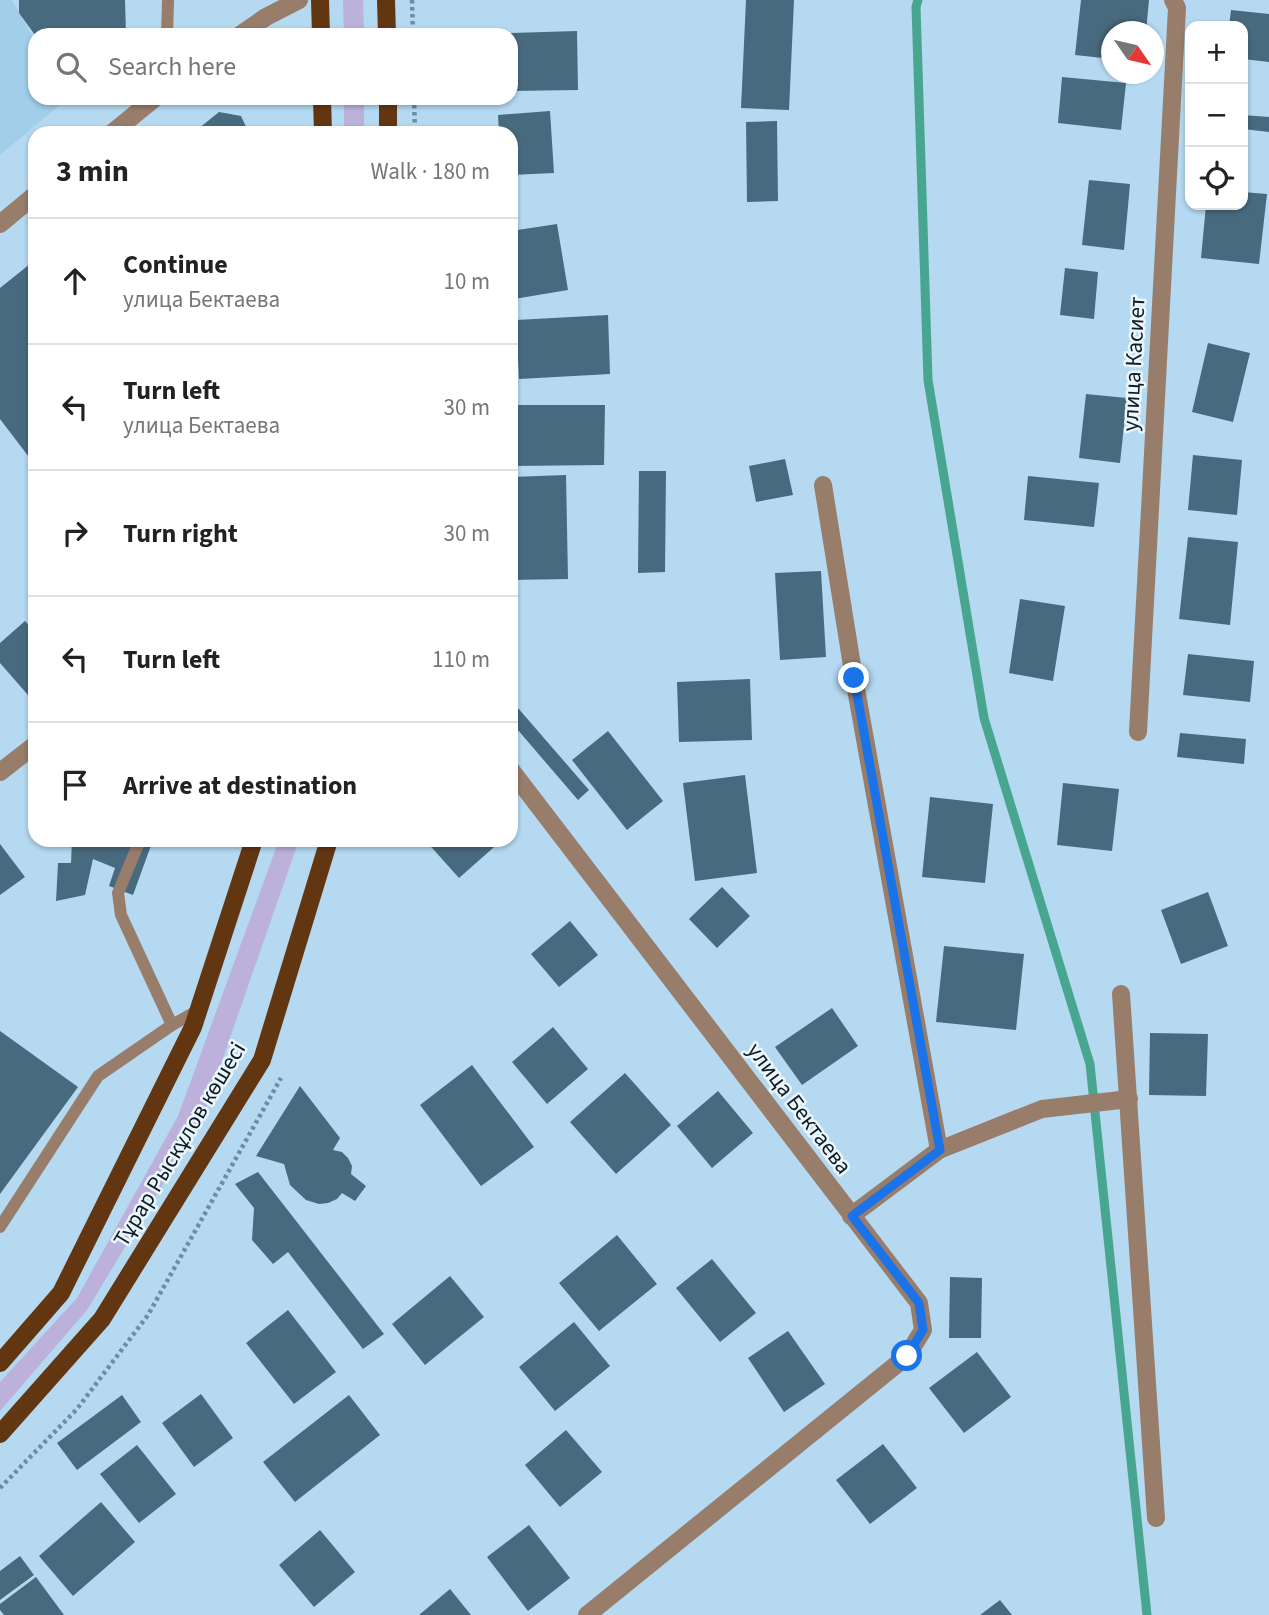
<!DOCTYPE html>
<html lang="en">
<head>
<meta charset="utf-8">
<style>
	:root { --surface:#fff; --page:#f2f2f2; --text:#222; --muted:#767676; --line:#e0e0e0 }
	body { margin:0; font-family:"Source Sans 3",sans-serif; background:var(--page); color:var(--text) }
	.controls { position:absolute; right:21px; top:21px; display:grid; overflow:hidden; border-radius:14px; box-shadow:0 2px 5px #0004 }
	.controls button { width:63px; height:63px; display:grid; place-items:center; padding:0; border:0; border-bottom:2px solid var(--line); background:var(--surface); color:var(--text); font:35px sans-serif }
	.compass { position:absolute; left:1101px; top:21px; width:63px; height:63px; border-radius:50%; background:var(--surface); box-shadow:0 2px 5px #0004; rotate:124deg }
	.stop { position:absolute; width:21px; height:21px; margin:-16px; border:5px solid #1a73e8; border-radius:50%; background:#fff }
	.stop.end { background:#1a73e8; border-color:#fff; box-shadow:0 2px 7px #0008 }
	.list { margin:0; padding:0; list-style:none }
	h2 { display:flex; justify-content:space-between; align-items:center; height:91px; margin:0; padding:0 28px; font-size:30px }
	h2 small { font-size:23px; font-weight:400; color:var(--muted) }
	.list li { display:grid; grid-template-columns:46px 1fr auto; gap:21px; align-items:center; box-sizing:border-box; height:126px; padding:0 28px; border-top:2px solid var(--line) }
	.list b { display:block; font-size:26px; white-space:nowrap }
	.list p { margin:0; font-size:23px; white-space:nowrap; color:var(--muted) }
	.list em { font-size:23px; font-style:normal; color:var(--muted) }
	.icon { flex:none; width:38px; height:38px; fill:none; stroke:currentColor; stroke-width:2; stroke-linecap:round; stroke-linejoin:round }
	.map { position:relative; flex:none; width:1269px; height:1615px; overflow:hidden }
	.search { position:absolute; background:var(--surface); box-shadow:0 2px 5px #0004; left:28px; top:28px; width:490px; height:77px; display:flex; align-items:center; gap:18px; box-sizing:border-box; padding:0 24px; border-radius:21px; color:var(--muted); font-size:26px }
	.panel { position:absolute; background:var(--surface); box-shadow:0 2px 5px #0004; left:28px; top:126px; width:490px; height:721px; border-radius:21px }
	.map>svg:first-child { display:block }
	.built { fill:#a1cee9 }
	.green { fill:#bbb1da }
	.lines { fill:none; stroke-linecap:round; stroke-linejoin:round }
	.stream { stroke:#48a58f; stroke-width:9 }
	.building { fill:#486a7e }
	.path { stroke:#708c9e; stroke-width:4.5; stroke-dasharray:3.5 3.5; stroke-linecap:butt }
	.service { stroke:#987d6b; stroke-width:12 }
	.minor { stroke:#987d6b; stroke-width:18 }
	.primary { stroke:#633612; stroke-width:18 }
	.route { stroke:#1a73e8; stroke-width:9 }
	.labels { text-anchor:middle; stroke-width:5; stroke-linejoin:round; paint-order:stroke }
	.street-label { font-size:23px; fill:#0d1b23; stroke:#ebf6fd }
</style>
</head>
<body>
<div class="map">
<svg width="1269" height="1615" viewBox="0 0 1269 1615">
	<rect width="100%" height="100%" fill="#b4d9f1"/>
	<!-- built -->
	<path class="built" d="M0,0h12l23,41v57h33l-68,57z"/>
	<!-- green -->
	<path class="green" d="M343,0h20l1,35h-20z
		M344,98h20v35h-20z
		M279,840h20l-98,281 -114,189 -87,101v-29l77,-84 101,-182z"/>
	<g class="lines">
		<!-- stream -->
		<path class="stream" d="M918,0l-2,7 12,373 56,338 106,346 57,551"/>
	</g>
	<!-- building -->
	<path class="building" d="M19,0h106l1,35h-91l-16,-22z
		M746,0h48l-5,110 -48,-2z
		M1081,0h68l-3,32h-34v27l-37,-4z
		M1231,10l38,4v48l-26,-3v-33h-14z
		M577,31l1,59 -67,1v-58z
		M1062,77l64,6 -5,47 -63,-7z
		M550,111l4,62 -43,2v-42h-12l-1,-18z
		M219,112l22,4 8,17h-56z
		M1243,115l26,2v15l-26,-3z
		M777,121l1,80 -31,1 -1,-80z
		M1089,180l41,4 -6,66 -42,-5z
		M1243,192l24,2 -8,70 -58,-6 5,-53h37z
		M557,224l11,66 -54,9 -3,-23v-45z
		M35,260v205l-35,-46v-131z
		M1065,268l33,4 -4,47 -34,-4z
		M608,315l2,59 -91,5 -3,-59z
		M1208,343l42,10 -17,69 -41,-10z
		M1086,394l41,4 -7,65 -41,-5z
		M512,405h93l-1,60 -91,1z
		M1193,455l49,5 -5,55 -49,-5z
		M785,459l8,36 -37,7 -7,-36z
		M639,471h27l-1,101 -27,1z
		M566,475l2,104 -57,1v-103z
		M1028,476l71,7 -5,44 -70,-7z
		M1188,537l50,5 -8,83 -51,-6z
		M821,571l5,86 -46,3 -5,-87z
		M1020,599l45,7 -12,75 -44,-8z
		M25,621l10,11v57l-7,6 -28,-32v-20z
		M1188,654l66,7 -4,41 -67,-7z
		M750,679l2,61 -73,2 -2,-60z
		M511,700l78,90 -11,10 -67,-78z
		M608,731l55,70 -36,29 -55,-70z
		M1180,733l66,6 -2,25 -67,-7z
		M745,775l12,98 -62,8 -12,-98z
		M1063,783l56,6 -7,62 -55,-6z
		M930,797l63,7 -8,79 -63,-6z
		M72,840h38l12,6 3,-6h28l-20,55 -24,-9 6,-18 -22,-9 -8,36 -29,6 2,-38h13z
		M425,840h77l-43,38z
		M0,844l25,33 -25,18z
		M722,887l28,29 -33,32 -28,-29z
		M1208,892l20,54 -47,18 -20,-54z
		M570,921l28,34 -39,32 -28,-33z
		M944,946l80,8 -8,76 -80,-8z
		M832,1008l26,38 -56,39 -27,-38z
		M553,1027l35,42 -41,35 -35,-42z
		M0,1031l78,56 -78,107z
		M1150,1033l58,1 -2,62 -57,-1z
		M472,1065l62,82 -53,39 -61,-81z
		M625,1073l46,52 -55,49 -46,-52z
		M300,1086l40,52 -7,12 9,2 6,6 4,8 -1,8 15,12 -11,15 -13,-8 -5,6 -9,4 -9,1 -13,-4 -16,-15 -6,-21 -28,-8z
		M718,1091l35,42 -41,35 -35,-42z
		M258,1172l126,162 -21,15 -75,-97 -15,12 -21,-24 2,-32 -19,-24z
		M617,1235l40,49 -58,47 -40,-48z
		M712,1259l44,54 -36,29 -44,-54z
		M450,1276l34,41 -59,48 -33,-41z
		M950,1277l32,1 -1,60h-32z
		M288,1310l48,62 -42,32 -48,-61z
		M574,1322l36,44 -55,45 -36,-44z
		M788,1331l37,53 -41,28 -36,-54z
		M977,1352l34,45 -47,36 -35,-45z
		M201,1394l32,44 -39,29 -32,-44z
		M122,1395l19,27 -64,48 -20,-27z
		M349,1395l31,40 -85,67 -32,-40z
		M566,1430l36,42 -42,35 -35,-42z
		M883,1444l34,44 -47,36 -34,-44z
		M137,1445l39,49 -37,29 -39,-49z
		M101,1502l34,40 -62,54 -34,-40z
		M529,1525l41,53 -42,33 -41,-54z
		M320,1530l35,42 -41,35 -35,-42z
		M20,1556l14,19 -34,25v-29z
		M36,1577l28,38h-60l-4,-5v-6z
		M450,1589l21,26h-52z
		M1000,1600l12,15h-32z"/>
	<g class="lines">
		<!-- path -->
		<path class="path" d="M412,0l1,35
			M414,98l1,35
			M0,1488l77,-79 71,-94 133,-237"/>
		<!-- service -->
		<path class="service" d="M167,35l1,-35
			M140,840l-22,53 3,22 51,110
			M0,1227l98,-151 74,-51 27,-15"/>
		<!-- minor -->
		<path class="minor" d="M240,35l26,-18 33,-17
			M112,133l43,-35
			M0,224l35,-29
			M823,485l31,193 85,472
			M1138,732l39,-724 -4,-8
			M511,770l408,533 4,27 -16,26 -320,259
			M0,772l35,-27
			M1121,994l35,524
			M851,1216l88,-66 103,-41 87,-10"/>
		<!-- primary -->
		<path class="primary" d="M320,0l1,35
			M386,0l1,35
			M322,98l1,35
			M388,98v35
			M0,1363l61,-70 132,-266 61,-187
			M0,1434l102,-115 160,-259 67,-220"/>
	</g>
	<g class="lines">
		<!-- route -->
		<path class="route" d="M854,678l86,472 -88,66 67,87 4,27 -16,26"/>
	</g>
	<g class="labels">
		<!-- street labels -->
		<g class="street-label">
			<text transform="translate(1133 364) rotate(-87)" y="8">улица Касиет</text>
			<text transform="translate(800 1108) rotate(53)" y="8">улица Бектаева</text>
			<text transform="translate(179 1144) rotate(-59)" y="8">Тұрар Рыскұлов көшесі</text>
		</g>
	</g>
</svg>
<div class="controls">
<button>+</button>
<button>−</button>
<button><svg class="icon" aria-label="locate" viewBox="0 0 24 24"><circle cx="12" cy="12" r="6"/><path d="M12 2v4M12 18v4M2 12h4M18 12h4"/></svg></button>
</div>
<svg class="compass" viewBox="-18 -18 36 36"><path d="M0-13l5 13h-10z" fill="#e53935"/><path d="M0 13l5-13h-10z" fill="#767676"/></svg>
<div class="stop" style="left:907px;top:1356px"></div>
<div class="stop end" style="left:854px;top:678px"></div>
<div class="search"><svg class="icon" aria-label="search" viewBox="0 0 24 24"><circle cx="10" cy="10" r="6"/><path d="M15 15l6 6"/></svg>Search here</div>
<section class="panel">
<h2>3 min<small>Walk · 180 m</small></h2>
<ul class="list">
<li><svg class="icon" aria-label="ahead" viewBox="0 0 24 24"><path d="M12 20V5M6 11l6-6 6 6"/></svg><div><b>Continue</b><p>улица Бектаева</p></div><em>10 m</em></li>
<li><svg class="icon" aria-label="left" viewBox="0 0 24 24"><path d="M17 20v-9H6M10 6l-5 5 5 5"/></svg><div><b>Turn left</b><p>улица Бектаева</p></div><em>30 m</em></li>
<li><svg class="icon" aria-label="right" viewBox="0 0 24 24"><path d="M7 20v-9h11M14 6l5 5-5 5"/></svg><div><b>Turn right</b></div><em>30 m</em></li>
<li><svg class="icon" aria-label="left" viewBox="0 0 24 24"><path d="M17 20v-9H6M10 6l-5 5 5 5"/></svg><div><b>Turn left</b></div><em>110 m</em></li>
<li><svg class="icon" aria-label="arrive" viewBox="0 0 24 24"><path d="M6 21V4h12l-3 4 3 4H6"/></svg><div><b>Arrive at destination</b></div></li>
</ul>
</section>
</div>
</body>
</html>
